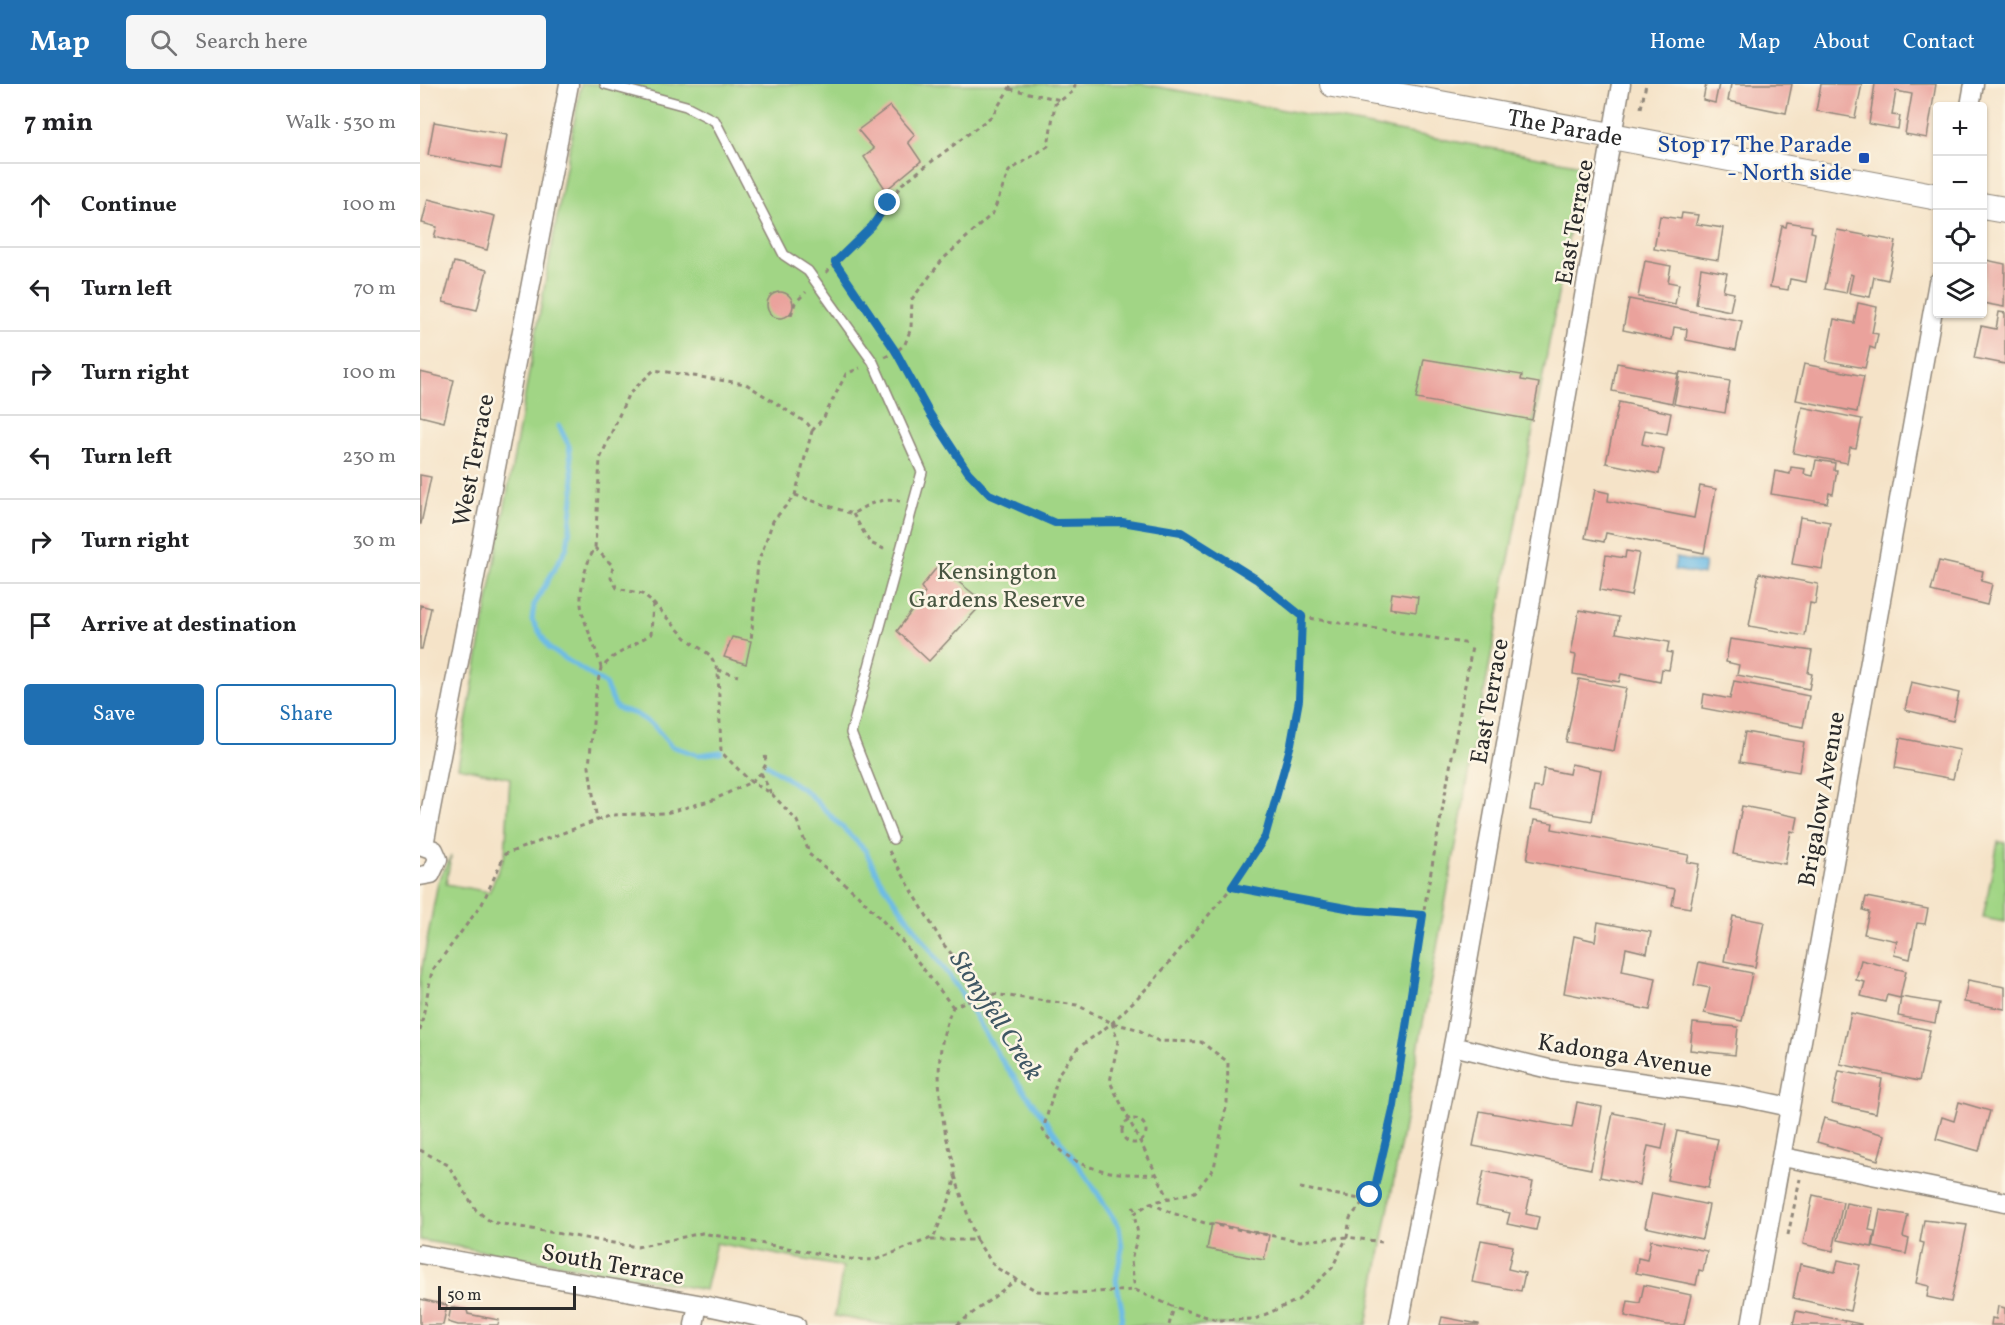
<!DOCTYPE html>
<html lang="en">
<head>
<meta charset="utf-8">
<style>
	:root { --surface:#fff; --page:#f6f6f6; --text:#202124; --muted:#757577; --line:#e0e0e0; --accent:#1f6fb2 }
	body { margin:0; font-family:Vollkorn,serif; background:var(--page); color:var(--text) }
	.controls { position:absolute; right:18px; top:18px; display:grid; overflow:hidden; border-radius:6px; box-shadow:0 2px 4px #0004 }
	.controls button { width:54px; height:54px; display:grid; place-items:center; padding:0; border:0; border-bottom:2px solid var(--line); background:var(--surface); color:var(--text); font:30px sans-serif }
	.scale { position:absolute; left:18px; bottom:15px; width:138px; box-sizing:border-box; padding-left:6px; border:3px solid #2b2b2b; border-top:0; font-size:16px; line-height:21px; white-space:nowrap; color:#2b2b2b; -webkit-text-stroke:4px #fcf5e5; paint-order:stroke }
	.stop { position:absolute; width:18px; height:18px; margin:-14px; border:4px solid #1f6fb2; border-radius:50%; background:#fff }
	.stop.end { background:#1f6fb2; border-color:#fff; box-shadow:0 2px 6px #0008 }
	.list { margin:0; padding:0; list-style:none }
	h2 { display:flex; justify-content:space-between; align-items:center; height:78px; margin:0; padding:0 24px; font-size:26px }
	h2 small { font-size:20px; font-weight:400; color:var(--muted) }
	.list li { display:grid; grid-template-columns:39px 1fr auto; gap:18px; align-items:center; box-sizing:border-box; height:84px; padding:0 24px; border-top:2px solid var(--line) }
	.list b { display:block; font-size:22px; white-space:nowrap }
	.list em { font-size:20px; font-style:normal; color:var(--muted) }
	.actions { display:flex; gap:12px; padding:18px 24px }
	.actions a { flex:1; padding:14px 0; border:2px solid var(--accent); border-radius:6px; text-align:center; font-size:21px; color:var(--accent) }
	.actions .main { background:var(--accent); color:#fff }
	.icon { flex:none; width:33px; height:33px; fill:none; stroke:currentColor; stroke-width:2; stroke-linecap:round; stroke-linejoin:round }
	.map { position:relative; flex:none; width:1585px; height:1241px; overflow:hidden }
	header { display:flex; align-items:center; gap:36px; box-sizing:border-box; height:84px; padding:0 30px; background:var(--accent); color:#fff }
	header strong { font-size:28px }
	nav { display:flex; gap:33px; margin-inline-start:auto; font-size:21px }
	.search { width:420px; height:54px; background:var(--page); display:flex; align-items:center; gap:15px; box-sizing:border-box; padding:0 21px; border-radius:6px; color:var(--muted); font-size:22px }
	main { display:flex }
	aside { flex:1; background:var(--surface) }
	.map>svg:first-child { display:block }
	.green { fill:#a1d585; stroke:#668058; stroke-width:1.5 }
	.water { fill:#6cbbe6; stroke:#4c7388; stroke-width:1.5 }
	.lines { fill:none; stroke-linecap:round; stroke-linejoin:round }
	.stream { stroke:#6cbbe6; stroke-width:5 }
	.building { fill:#eaa29c }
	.service-casing { stroke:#90877a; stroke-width:12 }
	.minor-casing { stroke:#90877a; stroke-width:21 }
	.secondary-casing { stroke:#90877a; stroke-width:28 }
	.path { stroke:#90877a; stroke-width:3; stroke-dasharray:4.5 4.5; stroke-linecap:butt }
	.service { stroke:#fff; stroke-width:9 }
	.minor { stroke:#fff; stroke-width:18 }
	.secondary { stroke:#fff; stroke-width:26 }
	.route { stroke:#1f6fb2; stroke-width:8 }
	.transit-dot { fill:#1a4fb4; stroke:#fcf5e5; stroke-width:2 }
	.labels { text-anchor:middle; stroke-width:5; stroke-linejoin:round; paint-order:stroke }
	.street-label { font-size:24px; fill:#2b2b2b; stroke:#fcf5e5 }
	.transit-label { font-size:24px; fill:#164399; stroke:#fcf5e5; text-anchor:end }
	.park-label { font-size:24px; fill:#485642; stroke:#fcf5e5 }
	.water-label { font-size:26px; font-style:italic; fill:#3e5663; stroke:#fcf5e5 }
</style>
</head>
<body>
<header>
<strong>Map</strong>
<div class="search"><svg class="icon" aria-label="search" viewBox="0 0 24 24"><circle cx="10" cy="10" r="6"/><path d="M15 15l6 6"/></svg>Search here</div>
<nav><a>Home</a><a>Map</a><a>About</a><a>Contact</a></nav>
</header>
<main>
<aside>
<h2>7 min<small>Walk · 530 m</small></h2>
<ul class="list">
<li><svg class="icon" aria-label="ahead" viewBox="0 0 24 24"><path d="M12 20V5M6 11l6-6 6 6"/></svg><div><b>Continue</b></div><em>100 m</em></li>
<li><svg class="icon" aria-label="left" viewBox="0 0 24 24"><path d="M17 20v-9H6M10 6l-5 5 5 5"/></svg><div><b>Turn left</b></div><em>70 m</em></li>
<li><svg class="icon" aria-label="right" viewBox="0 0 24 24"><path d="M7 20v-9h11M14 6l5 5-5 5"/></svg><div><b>Turn right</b></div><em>100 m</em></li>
<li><svg class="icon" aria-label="left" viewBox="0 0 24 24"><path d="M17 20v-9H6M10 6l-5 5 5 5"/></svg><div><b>Turn left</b></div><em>230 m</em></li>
<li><svg class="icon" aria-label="right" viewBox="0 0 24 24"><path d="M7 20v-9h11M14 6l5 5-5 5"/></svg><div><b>Turn right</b></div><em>30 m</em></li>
<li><svg class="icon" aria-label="arrive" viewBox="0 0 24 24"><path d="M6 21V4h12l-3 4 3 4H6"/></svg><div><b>Arrive at destination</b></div></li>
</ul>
<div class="actions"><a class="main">Save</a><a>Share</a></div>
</aside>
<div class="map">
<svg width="1585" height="1241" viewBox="0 0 1585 1241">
	<rect width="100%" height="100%" fill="#fcf5e5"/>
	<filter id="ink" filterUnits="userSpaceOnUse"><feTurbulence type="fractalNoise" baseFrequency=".0167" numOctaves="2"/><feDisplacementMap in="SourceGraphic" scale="12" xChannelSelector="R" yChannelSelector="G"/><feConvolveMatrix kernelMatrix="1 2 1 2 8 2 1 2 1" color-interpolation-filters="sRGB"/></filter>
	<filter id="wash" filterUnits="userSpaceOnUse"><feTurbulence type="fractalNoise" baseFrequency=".008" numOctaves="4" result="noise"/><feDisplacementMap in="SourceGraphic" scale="24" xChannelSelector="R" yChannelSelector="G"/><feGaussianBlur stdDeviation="1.35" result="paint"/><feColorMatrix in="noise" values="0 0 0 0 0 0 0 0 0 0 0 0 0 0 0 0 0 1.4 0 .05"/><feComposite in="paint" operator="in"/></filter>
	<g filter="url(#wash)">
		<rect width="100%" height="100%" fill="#f5e3c8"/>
		<!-- green -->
		<path class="green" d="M161,0h562l439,81 -215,1160h-481l-51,-9 8,-49 -127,-24 -11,47 -285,-50v-261l18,-97 13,-26 -5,28 43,8 16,-38 5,-76 -52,-11z
			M1578,758l7,1v79l-22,-4z"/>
		<!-- water -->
		<path class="water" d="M1256,474l29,5 -2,12 -29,-5z"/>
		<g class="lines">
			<!-- stream -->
			<path class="stream" d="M139,342l10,20 5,42 -4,39 -3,20 -33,58 -2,15 18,29 55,35 11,24 20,6 18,12 17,20 27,9 23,-3
				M346,680l42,29 57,57 14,28 81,113 40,67 89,122 30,47 3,21 -6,32 6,29 -1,16"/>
		</g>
		<g id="blocks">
			<!-- building -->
			<path class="building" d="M1286,0h13l-4,19 -12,-3z
				M1311,0h61l-6,29 -58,-12z
				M1401,0h41l-7,34 -39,-7z
				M1455,0h61l-9,54 -22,-4 7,-40 -16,-3 -4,24 8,1 -2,13 -29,-5z
				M470,22l25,29 -7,7 13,19 -35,29 -22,-33 10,-8 -16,-19z
				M14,38l73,13 -6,34 -73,-14z
				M8,115l67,17 -8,34 -53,-13 3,-10 -15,-4z
				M1262,129l16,2 -2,9 27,4 -5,32 -64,-11 6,-33 21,3z
				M1367,138l25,4 -1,6 4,1 -9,49 -16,-3 -2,11 -18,-3 12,-61 4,1z
				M1417,146l59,11 -8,39 -14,-3 -4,20 -21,-4 4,-18 -3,-1 -4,19 -21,-4z
				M1566,176l19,4 -1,43 -22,-4z
				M1225,177l26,5 -3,16 11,2 -4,20 -37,-7z
				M34,178l33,8 -10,40 -34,-8z
				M1281,184l26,5 -4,18 11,2 -4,18 -34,-7z
				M347 221a13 13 0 1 1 26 0a13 13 0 1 1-26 0Z
				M1209,215l113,22 -6,29 -50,-10 1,-11 -13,-2 -2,13 -49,-10z
				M1438,219l19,4 -5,26 6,1 -3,15 -5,-2 -5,21 -39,-7 8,-42 20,4z
				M1579,228l6,1v51l-31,-6 7,-32 15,3z
				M1004,275l98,16 -1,5 18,3 -7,37 -116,-21z
				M1197,279l61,11 -6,29 -60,-12z
				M1384,280l60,12 -7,36 -61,-12z
				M0,288l34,8 -10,42 -24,-6z
				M1260,288l50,9 -5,32 -51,-9z
				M1199,318l52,11 -4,21 -22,-4 -3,14 22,5 -5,25 -53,-11z
				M1382,323l60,12 -6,29 -6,-1 -3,16 -54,-10z
				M1396,376l19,3 -1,7h3l-4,24 -4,-1 -2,10 -56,-9 4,-23 15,3 1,-7 14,2 -1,5 9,2z
				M0,391l11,2 -10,47h-1z
				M1280,402l16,3 -12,64 -98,-20 -2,9 -19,-4 10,-48 14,3 -1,8 86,17z
				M1380,433l30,5 -8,47 -30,-5z
				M1206,467l13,2 -8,43 -31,-6 6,-35 19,3z
				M1519,477l44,10 -2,10 11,3 -5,21 -56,-14z
				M518,482l46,36 -55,59 -32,-30 28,-38 -4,-6z
				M1339,489l59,11 -3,20 -5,-1 -5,33 -56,-10z
				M972,509l26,4 -2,15 -26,-4z
				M0,521l11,3 -9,41h-2z
				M1159,526l40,7 -3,16 53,9 -2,10 5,1 -3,17 -7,-1 -2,13 -39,-8 -2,8 -46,-8 3,-19 -5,-1z
				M312,553l19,4 -5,23 -22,-7z
				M1310,555l82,12 -4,22 4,1 -3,15 -72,-14 2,-10 -13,-3z
				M1159,595l47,9 -12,63 -48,-9z
				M1314,597l75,15 -6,31 -101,-19 2,-14 26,5z
				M1491,598l48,11 -6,28 -48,-11z
				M1325,648l59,10 -5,30 -59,-10z
				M1480,654l60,12 -7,29 -58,-11z
				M1151,680l30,6 -9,51 -62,-11 4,-23 7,1 3,-19 25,5z
				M1322,722l56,11 -3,15 -4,-1 -6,33 -52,-10z
				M1114,736l19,3 -1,6 137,26 -2,7 12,2 -9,44 -18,-3 3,-16 -148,-29z
				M1446,813l62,12 -3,15 -8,-1 -7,36 -16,-4 3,-14 -33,-7 5,-22 -6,-2z
				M1313,832l31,6 -9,45 -31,-6z
				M1178,838l53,10 -4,21 -21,-5 -4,23 34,7 -6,32 -86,-17 10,-57 21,5z
				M1441,876l45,11 -6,27 -13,-3 -2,7 -24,-6 4,-14 -9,-2z
				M1279,878l53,11 -10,48 -38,-8 6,-25 -16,-3z
				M1548,896l37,7v22l-41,-7z
				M1481,913l38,6 -4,20 -37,-7z
				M1431,929l79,17 -11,51 -79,-17z
				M1273,939l45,4 -3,28 -45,-5z
				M1419,987l43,8 -6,34 -44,-9z
				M1157,1018l25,5 -11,62 -118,-23 7,-35 92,17z
				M1539,1018l31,9 -11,40 -43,-12 6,-22 12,4z
				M1193,1029l54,11 -5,25 -14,-3 -8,39 -40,-8z
				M1404,1034l61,17 -7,25 -61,-18z
				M1257,1047l41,8 -10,49 -41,-8z
				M1064,1087l49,11 -7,32 13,3 -3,13 -29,-6 3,-11 -34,-7z
				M1232,1109l57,12 -7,34 -57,-12z
				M1393,1111l30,7 -10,49 -30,-7z
				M1426,1119l27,5 -4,22 6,1 -3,16 -34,-7z
				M1460,1126l28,5 -5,22 6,2 -3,15 -33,-7z
				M1504,1136l43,5 -16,77 -24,-5 2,-11 -13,-3 8,-40 -4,-1z
				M792,1139l57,12 -5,25 -57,-11z
				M1061,1156l32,6 -5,23 17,4 -4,18 -49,-9z
				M1231,1156l56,11 -4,20 -4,-1 -3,15 -60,-12 2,-15 9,2z
				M1418,1176l22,5 -10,46 -57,-13 7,-34 35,8z
				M1224,1201l47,10 -7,30h-17l-42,-9 3,-15 12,2z
				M0,1215l27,6 -4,20h-23z
				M1578,1222l7,2v17h-14l1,-7 4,1z
				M31,1223l16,3 1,4 31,6 -1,5h-40l-10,-3z
				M1376,1227l65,13v1h-68z
				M1022,1233l37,7v1h-39z"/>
		</g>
	</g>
	<g filter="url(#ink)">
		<use href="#blocks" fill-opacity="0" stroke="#90877a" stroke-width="1.5"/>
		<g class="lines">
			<!-- service casing -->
			<g class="service-casing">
				<path id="service" d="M185,0l81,22 29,15 69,134 24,16 65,91 49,110 -71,261 42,106"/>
			</g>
			<!-- minor casing -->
			<g class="minor-casing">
				<path id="minor" d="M1550,22l4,-22
					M0,761l14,5 4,9 -7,15 -11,2
					M4,761l145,-761
					M1033,962l100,24 185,26 52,11
					M1363,1073l222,45
					M0,1170l278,50 98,21
					M274,1241l4,-21
					M979,1241l57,-295 165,-946
					M1331,1241l187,-1043"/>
			</g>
			<!-- secondary casing -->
			<g class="secondary-casing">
				<g id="secondary">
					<path id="s1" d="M913,0l605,113"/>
					<path d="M1562,122l23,4"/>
				</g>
			</g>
			<!-- path -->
			<path class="path" d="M655,0l-1,7 -19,13 -7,42 -39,25 -16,42 -50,46 -31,40 -1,29 -6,16 -9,8 34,62 38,58 21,22 66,29 67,-1 59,10 75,47 46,38
				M590,5l51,11
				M1221,24l5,-24
				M415,178l61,90 -11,5
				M406,189l46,-47 30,-42 90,-68 20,-32
				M371,231l4,-12 11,-11
				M392,347l12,-14 22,-43 14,-6
				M375,411l58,19c15,-11 29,-16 47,-13
				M433,430l17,29 14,6
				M175,464l18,18 -2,12 6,10 25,6 11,9 -2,31 -38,23 -12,11 -5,22 -7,77 8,54
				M233,519l33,35 24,17 8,15 3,82 30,30 20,11 26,28 13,34 48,40 43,45 52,67
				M181,584c-4,-20 -19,-47 -20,-64 -1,-17 5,-42 14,-56l5,-89 28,-64 26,-25 92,14 62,40 4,7 -17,64 -22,26 -15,42 -7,78
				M298,586l20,6
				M341,689l10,20
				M469,767l54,93 42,49
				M1003,831l-66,-5 -125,-23 33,-50 26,-93 8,-44 3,-83 168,27
				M692,939l6,18 -8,41 58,115
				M0,947l12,-60 50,-67 23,-50 107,-39 54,-2 47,-13 38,-18 10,-9 5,-9 -1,-12
				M702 1047a12 12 0 1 1 24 0a12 12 0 1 1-24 0Z
				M0,1066l28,15 28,45 15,12 146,25 65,-14 147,26 26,1 59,-23c7,-19 20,-42 21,-62 0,-14 -8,-31 -10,-45 -8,-42 -10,-83 8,-123l32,-14 92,12 35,18 25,6 21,12 43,1 27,20 -1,41 -13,65 -19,24 -45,11 -16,11 4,20 -7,27 4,29
				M737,1090c-44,2 -90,-4 -114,-44l16,-57 19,-25 34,-25 40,-40 80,-96
				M880,1104l66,12
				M730,1119l22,10 33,10 95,18 47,-4 35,5
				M713,1122l3,6
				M1368,1151l12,-56
				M511,1156h45l-21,-64
				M556,1156l19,27 42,24 38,2 60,-3 39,17 43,13 38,-1 43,-19 34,-32 15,-31 3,-19 25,-31 19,-81 29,-191 49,-268
				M537,1241l59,-45
				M749,1241l5,-18"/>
			<!-- service -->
			<use href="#service" class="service"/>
			<!-- minor -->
			<use href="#minor" class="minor"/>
			<!-- secondary -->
			<use href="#secondary" class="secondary"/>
		</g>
	</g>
	<g class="lines" filter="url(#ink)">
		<!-- route -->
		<path class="route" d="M468,119l-16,23 -37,36 61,90 34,62 38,58 21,22 66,29 67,-1 59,10 75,47 46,37 -3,84 -8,44 -26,93 -33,50 125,23 66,5 -29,191 -19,81 -5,8"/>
	</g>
	<!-- markers -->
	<rect class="transit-dot" x="1438" y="68" width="12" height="12" rx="3"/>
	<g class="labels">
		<!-- street labels -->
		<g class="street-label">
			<text dy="8" stroke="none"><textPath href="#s1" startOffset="236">The Parade</textPath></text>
			<text transform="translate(1154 138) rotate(-80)" y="8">East Terrace</text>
			<text transform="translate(53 376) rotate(-79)" y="8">West Terrace</text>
			<text transform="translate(1069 617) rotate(-80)" y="8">East Terrace</text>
			<text transform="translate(1401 715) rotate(-80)" y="8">Brigalow Avenue</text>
			<text transform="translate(1205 971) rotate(9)" y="8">Kadonga Avenue</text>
			<text transform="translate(193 1180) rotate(10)" y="8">South Terrace</text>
		</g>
		<!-- transit labels -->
		<g class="transit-label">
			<text x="1432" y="68">Stop 17 The Parade<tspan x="1432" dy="28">- North side</tspan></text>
		</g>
		<!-- park labels -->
		<g class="park-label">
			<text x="577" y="495">Kensington<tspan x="577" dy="28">Gardens Reserve</tspan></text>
		</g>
		<!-- water labels -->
		<g class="water-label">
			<text transform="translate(577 931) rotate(57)" y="9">Stonyfell Creek</text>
		</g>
	</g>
</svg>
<div class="controls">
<button>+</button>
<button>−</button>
<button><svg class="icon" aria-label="locate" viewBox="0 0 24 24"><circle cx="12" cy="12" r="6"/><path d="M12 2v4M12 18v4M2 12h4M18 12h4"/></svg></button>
<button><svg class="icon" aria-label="layers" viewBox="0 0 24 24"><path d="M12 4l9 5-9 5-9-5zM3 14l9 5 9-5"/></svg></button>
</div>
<div class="scale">50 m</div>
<div class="stop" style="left:950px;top:1111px"></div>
<div class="stop end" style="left:468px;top:119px"></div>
</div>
</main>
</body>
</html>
